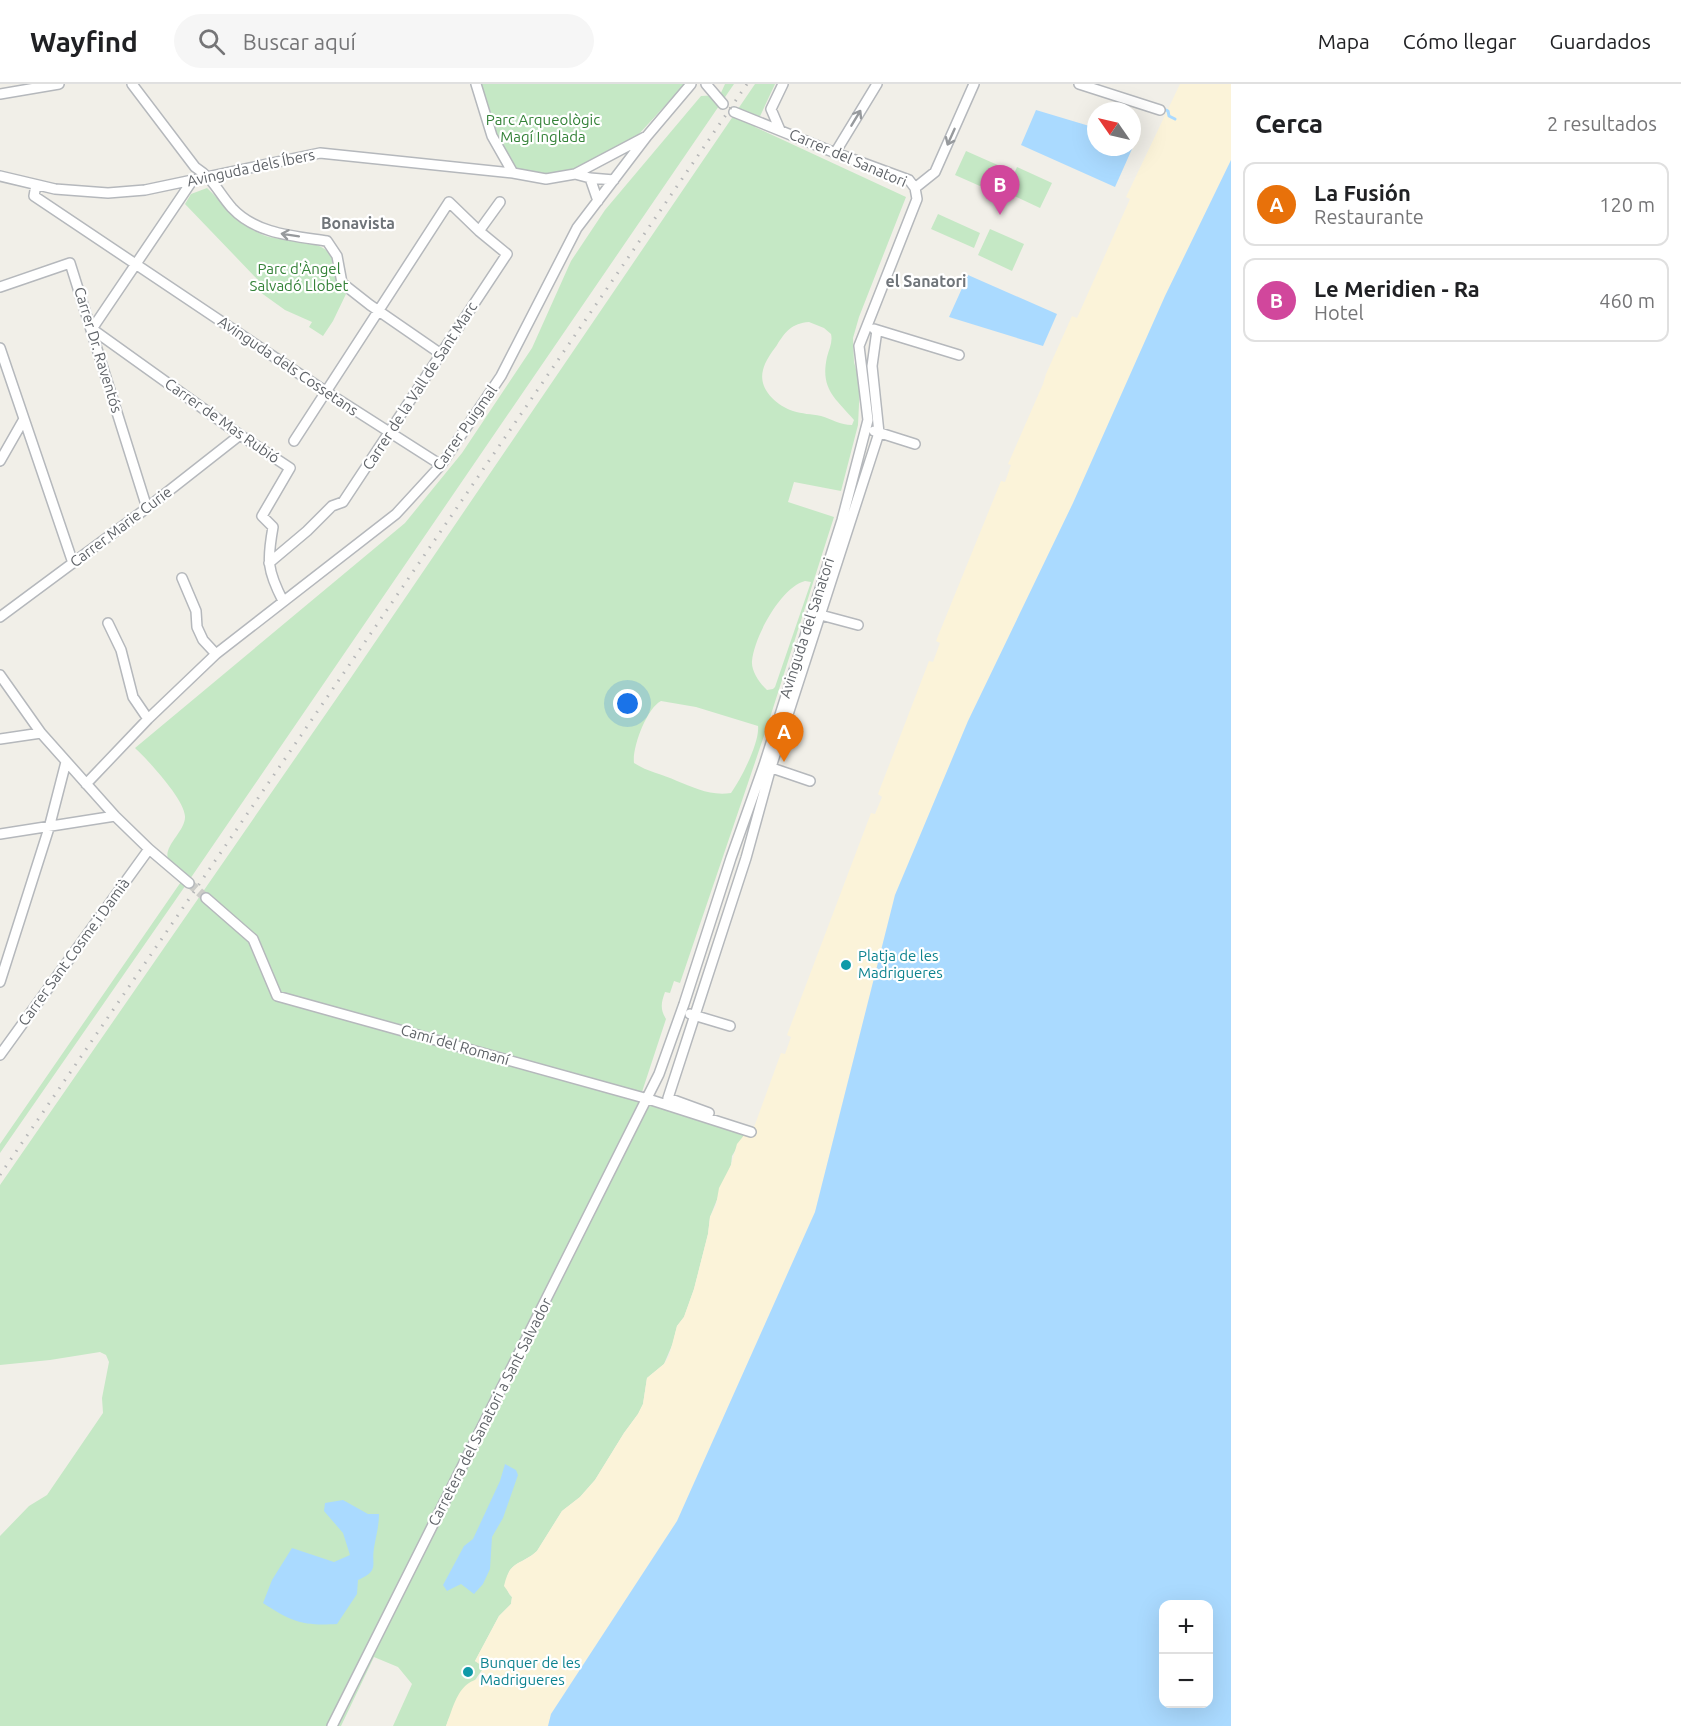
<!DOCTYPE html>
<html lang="es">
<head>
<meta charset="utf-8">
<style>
	:root { --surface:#fff; --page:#f6f6f6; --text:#202124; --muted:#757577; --line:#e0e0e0; --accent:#ea4335 }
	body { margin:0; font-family:Ubuntu,sans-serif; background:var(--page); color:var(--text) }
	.controls { position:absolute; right:18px; bottom:18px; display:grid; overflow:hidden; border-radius:12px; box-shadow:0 6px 24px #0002 }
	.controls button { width:54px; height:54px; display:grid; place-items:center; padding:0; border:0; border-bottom:2px solid var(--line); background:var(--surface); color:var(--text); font:30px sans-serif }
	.compass { position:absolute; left:1087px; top:18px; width:54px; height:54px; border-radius:50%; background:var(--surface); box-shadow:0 6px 24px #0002; rotate:304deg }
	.you { position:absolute; left:628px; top:620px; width:21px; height:21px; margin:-15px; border:4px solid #fff; border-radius:50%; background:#1a73e8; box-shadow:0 0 0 9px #1a73e833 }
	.badge { display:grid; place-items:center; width:39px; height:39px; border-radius:50%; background:var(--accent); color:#fff; font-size:20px; font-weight:700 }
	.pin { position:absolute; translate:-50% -50px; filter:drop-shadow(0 2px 3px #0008) }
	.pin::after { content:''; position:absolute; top:32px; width:21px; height:18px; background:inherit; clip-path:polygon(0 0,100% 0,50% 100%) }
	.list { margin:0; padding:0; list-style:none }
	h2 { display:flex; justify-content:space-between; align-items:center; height:78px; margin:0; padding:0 24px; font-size:26px }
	h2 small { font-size:20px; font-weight:400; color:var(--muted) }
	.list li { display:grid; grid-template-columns:39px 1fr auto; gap:18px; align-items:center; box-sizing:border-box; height:84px; margin:0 12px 12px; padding:0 12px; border:2px solid var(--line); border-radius:12px }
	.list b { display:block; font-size:22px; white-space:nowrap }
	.list p { margin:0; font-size:20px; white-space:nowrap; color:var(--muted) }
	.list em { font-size:20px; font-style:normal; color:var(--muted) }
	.icon { flex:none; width:33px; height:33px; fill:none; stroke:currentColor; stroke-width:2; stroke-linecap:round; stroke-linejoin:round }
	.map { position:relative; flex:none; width:1231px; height:1642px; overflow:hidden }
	header { display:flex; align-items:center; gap:36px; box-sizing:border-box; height:84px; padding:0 30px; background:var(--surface); border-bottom:2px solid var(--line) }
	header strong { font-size:28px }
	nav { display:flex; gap:33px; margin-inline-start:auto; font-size:21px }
	.search { width:420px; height:54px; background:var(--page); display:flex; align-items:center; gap:15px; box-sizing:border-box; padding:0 21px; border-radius:33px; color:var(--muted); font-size:22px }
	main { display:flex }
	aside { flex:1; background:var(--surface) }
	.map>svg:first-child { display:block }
	.green { fill:#c5e8c5; fill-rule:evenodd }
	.sand { fill:#fbf3d9 }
	.water { fill:#aadaff; fill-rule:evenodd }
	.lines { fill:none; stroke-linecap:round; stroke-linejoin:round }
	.stream { stroke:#aadaff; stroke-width:3 }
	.street-tunnel { stroke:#ccccc8; stroke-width:9; stroke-dasharray:9 4.5; stroke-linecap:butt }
	.street-casing { stroke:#b5b8bc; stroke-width:12 }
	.street { stroke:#fff; stroke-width:9 }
	.rail { stroke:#b6b7b8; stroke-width:3; stroke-dasharray:1.5 8; stroke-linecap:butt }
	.oneway { stroke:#979a9d }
	.culture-dot { fill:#0f9aa8; stroke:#fff; stroke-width:2 }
	.labels { text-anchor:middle; stroke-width:4.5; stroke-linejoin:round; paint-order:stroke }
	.park-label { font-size:15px; fill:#348238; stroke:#fff }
	.street-label { font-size:15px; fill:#5f6368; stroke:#fff }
	.culture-label { font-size:15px; fill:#0d838f; stroke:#fff; text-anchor:start }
	.neighbourhood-label { font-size:16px; font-weight:bold; fill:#70757a; stroke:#fff }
</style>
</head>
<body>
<header>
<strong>Wayfind</strong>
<div class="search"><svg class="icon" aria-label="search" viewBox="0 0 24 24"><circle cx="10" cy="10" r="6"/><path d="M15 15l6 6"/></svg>Buscar aquí</div>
<nav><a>Mapa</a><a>Cómo llegar</a><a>Guardados</a></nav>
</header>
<main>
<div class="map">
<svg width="1231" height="1642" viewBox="0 0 1231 1642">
	<rect width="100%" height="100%" fill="#f1efe8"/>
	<!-- green -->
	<path class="green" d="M481,0h204l-47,51 -63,34 -40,8 -26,-10 -21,-44z
		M725,0h9l-544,795 -190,274v-9l185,-268c-5,-4 -11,-8 -15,-13 -11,-15 16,-31 15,-47 -1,-17 -37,-56 -50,-68l270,-225 57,-70 70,-105 39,-87 34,-51 96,-114 19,-1z
		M755,0h20l-20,43 151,70 -47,120 -6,21 1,24 6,22 -2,41 -17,66 -47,-9 -6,20 46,15 -67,210 -87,256 -6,-2 -4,12 -5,-1c-4,11 -5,17 1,27l-27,82 106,33 -13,22 -1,9 -21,52 -2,17 -14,55 -10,28 -7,9 -4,17 -9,21 -17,14 -4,26 -5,10 -14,19 -29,47 -15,17 -18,14 -25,40c-12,12 -32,12 -30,33 0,7 1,9 5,13l-1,7 -12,12 -24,45 9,6 -35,51 -3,8h-53l19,-42 -14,-17 -24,-10 -33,69h-341v-190l29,-30 18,-11 56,-82 -1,-15 7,-36 -3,-7 -6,-3 -50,8 -50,5v-180l350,-506zM809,238l15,6 7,6c2,8 -2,15 -4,23 -7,32 8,41 27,63l-2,5c-12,0 -20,-6 -31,-9 -10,-2 -19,-2 -28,-5 -17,-6 -35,-22 -30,-41 2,-9 9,-18 14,-25 8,-13 15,-22 32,-23zM805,497l6,1 -36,105 -2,2 -6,1c-7,-6 -16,-19 -15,-29 2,-24 29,-74 53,-80zM661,617l35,6 62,19c2,16 -17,53 -27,67 -21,3 -36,-5 -54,-12 -15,-7 -29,-9 -43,-18 -2,-16 13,-55 27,-62z
		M966,67l43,19 -11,24 -43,-19z
		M1017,83l35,16 -12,25 -34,-16z
		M207,104c19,18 30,36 56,47 19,7 48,3 63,15 14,12 3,30 20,44l-13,27 -10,15 -14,-9 3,-5 -27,-12 -32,-23 5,-7 -73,-76 6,-10z
		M938,130l42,19 -6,15 -43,-19z
		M990,145l34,15 -12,27 -34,-16z"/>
	<!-- sand -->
	<path class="sand" d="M1180,0h51v76l-66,136 -92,207 -105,218 -73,174 -80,317 -138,309 -126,193 -3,12h-102c7,-17 11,-42 32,-47l6,-12 -9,-6 24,-45 12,-12 1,-7 -8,-11c6,-27 17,-20 33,-35l25,-40 18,-14 15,-17 29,-47 14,-19 5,-10 4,-26 17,-14 5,-8 8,-30 7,-9 10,-28 14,-55 2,-17 6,-12 3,-17 12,-23 6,-21 8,-10 8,-4 28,-77 4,1 6,-17 -4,-2 84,-222 4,1 7,-17 -4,-3 51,-133 4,1 7,-19 -4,-2 65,-160 4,1 6,-17 -3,-1 35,-80 3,-10 26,-58 5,2 53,-119 -4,-2z"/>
	<!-- water -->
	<path class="water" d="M1036,26l60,18v19h36v-8l4,1 -21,47 -94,-42z
		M1231,76v1566h-683l3,-12 126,-193 138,-309 80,-317 73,-174 105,-218 92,-207zM1208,1520v100h-44v-100z
		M968,191l89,39 -14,32 -94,-29z
		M505,1380l11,6 2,5 -15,43 -11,19 -2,32 -7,15 -9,10 -13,-10 -14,7 -4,-6 21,-39 9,-7 27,-58z
		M343,1416l25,14h11c0,12 -3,22 -5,34 -3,18 6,22 -16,32l-1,14 -20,30c-34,2 -45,-2 -74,-21l9,-23 20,-32 42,14 16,-7 -7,-22 -19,-22 1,-8z"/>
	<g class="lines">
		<!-- stream -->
		<path class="stream" d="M1166,26l2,1 1,5 6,3"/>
		<!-- street-tunnel -->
		<path class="street-tunnel" d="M189,799l17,15"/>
		<!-- street casing -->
		<g class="street-casing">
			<path id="street" d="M132,0l63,83c20,13 22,24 37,41 24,26 62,28 95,33l10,15 5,27 28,22 71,49
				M476,0l16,52 21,37
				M706,0l17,20
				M1079,0l81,26
				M0,10l59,-10
				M780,46l-9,-21 12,-25
				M835,69l42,-69
				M575,90l15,4 24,2
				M0,92l55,13 53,4 37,-3 175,-37 193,20 33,6 29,-5 70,-37
				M590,94l8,23
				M192,97l-100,148 148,106 50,33 -28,48 11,11c-6,34 -6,43 10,74
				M36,101l-2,11 291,195 116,74
				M915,104l20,-16 39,-88
				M479,147l21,-29
				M0,203l70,-24 77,245
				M874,245l85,26
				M0,264l73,215
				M874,347l41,13
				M0,377l24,-42
				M269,479l38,-32 25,-25 11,-4 164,-248 -28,-23 -30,-29 -155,239
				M182,494l14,33 1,16 6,13 13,14
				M817,530l41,11
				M0,533l147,-109 93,-73
				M108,539l13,27 12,47 15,22
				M0,591l41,58 74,83 34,33 40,34
				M0,655l41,-6
				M766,682l44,15
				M86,700l62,-65 68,-65 180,-140 45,-49 60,-89 76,-148 70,-92 44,-52
				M0,750l115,-18
				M206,814l47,41 24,57 371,103 103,33
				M0,898l49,-154 17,-66
				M690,930l40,12
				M0,971l149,-206
				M709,1029l-41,-15 78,-240 25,-91 108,-334 -7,-67 5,-36
				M332,1642l327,-652 25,-70 47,-146 33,-93 78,-245 26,-100 -9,-74 58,-147 -2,-11 -6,-8 -76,-28 -99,-40"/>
		</g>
		<!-- street -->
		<use href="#street" class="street"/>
		<!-- rail -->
		<path class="rail" d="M0,1091l747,-1091"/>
	</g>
	<!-- one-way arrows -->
	<defs><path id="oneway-shaft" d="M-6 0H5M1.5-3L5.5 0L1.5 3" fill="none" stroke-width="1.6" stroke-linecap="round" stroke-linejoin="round" transform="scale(1.5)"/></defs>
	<g class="oneway">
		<use href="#oneway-shaft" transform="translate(856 34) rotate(-59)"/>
		<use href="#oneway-shaft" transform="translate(951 53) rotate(114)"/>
		<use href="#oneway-shaft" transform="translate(290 151) rotate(-171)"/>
	</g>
	<!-- markers -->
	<g class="culture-dot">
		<circle cx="846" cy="881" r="6"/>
		<circle cx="468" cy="1588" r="6"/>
	</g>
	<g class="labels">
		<!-- park labels -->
		<g class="park-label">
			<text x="543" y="41">Parc Arqueològic<tspan x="543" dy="17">Magí Inglada</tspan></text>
			<text x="299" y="190">Parc d'Àngel<tspan x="299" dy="17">Salvadó Llobet</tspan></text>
		</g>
		<!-- street labels -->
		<g class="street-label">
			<text transform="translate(848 74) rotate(23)" y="5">Carrer del Sanatori</text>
			<text transform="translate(251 84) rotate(-12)" y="5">Avinguda dels Íbers</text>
			<text transform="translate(98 266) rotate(73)" y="5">Carrer Dr. Raventós</text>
			<text transform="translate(288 282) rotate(34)" y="5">Avinguda dels Cossetans</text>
			<text transform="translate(420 302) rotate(-57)" y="5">Carrer de la Vall de Sant Marc</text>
			<text transform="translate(222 337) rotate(35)" y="5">Carrer de Mas Rubió</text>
			<text transform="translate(465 344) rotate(-55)" y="5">Carrer Puigmal</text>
			<text transform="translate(121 443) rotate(-37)" y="5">Carrer Marie Curie</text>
			<text transform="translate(807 544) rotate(-72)" y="5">Avinguda del Sanatori</text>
			<text transform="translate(74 868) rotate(-54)" y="5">Carrer Sant Cosme i Damià</text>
			<text transform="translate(455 961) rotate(16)" y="5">Camí del Romaní</text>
			<text transform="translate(490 1328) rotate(-63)" y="5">Carretera del Sanatori a Sant Salvador</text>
		</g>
		<!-- culture labels -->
		<g class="culture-label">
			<text x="858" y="877">Platja de les<tspan x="858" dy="17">Madrigueres</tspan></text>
			<text x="480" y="1584">Bunquer de les<tspan x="480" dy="17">Madrigueres</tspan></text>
		</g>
		<!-- neighbourhood labels -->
		<g class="neighbourhood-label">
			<text x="358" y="145">Bonavista</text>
			<text x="926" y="203">el Sanatori</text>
		</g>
	</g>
</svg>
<div class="controls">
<button>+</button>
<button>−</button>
</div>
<svg class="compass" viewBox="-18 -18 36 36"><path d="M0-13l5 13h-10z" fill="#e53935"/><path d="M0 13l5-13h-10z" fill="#757577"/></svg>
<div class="you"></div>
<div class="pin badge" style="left:784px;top:678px;background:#e8710a">A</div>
<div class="pin badge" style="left:1000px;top:131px;background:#d1479c">B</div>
</div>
<aside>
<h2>Cerca<small>2 resultados</small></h2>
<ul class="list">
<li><span class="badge" style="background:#e8710a">A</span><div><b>La Fusión</b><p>Restaurante</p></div><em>120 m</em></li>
<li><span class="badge" style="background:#d1479c">B</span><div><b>Le Meridien - Ra</b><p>Hotel</p></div><em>460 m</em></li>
</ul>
</aside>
</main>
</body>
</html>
